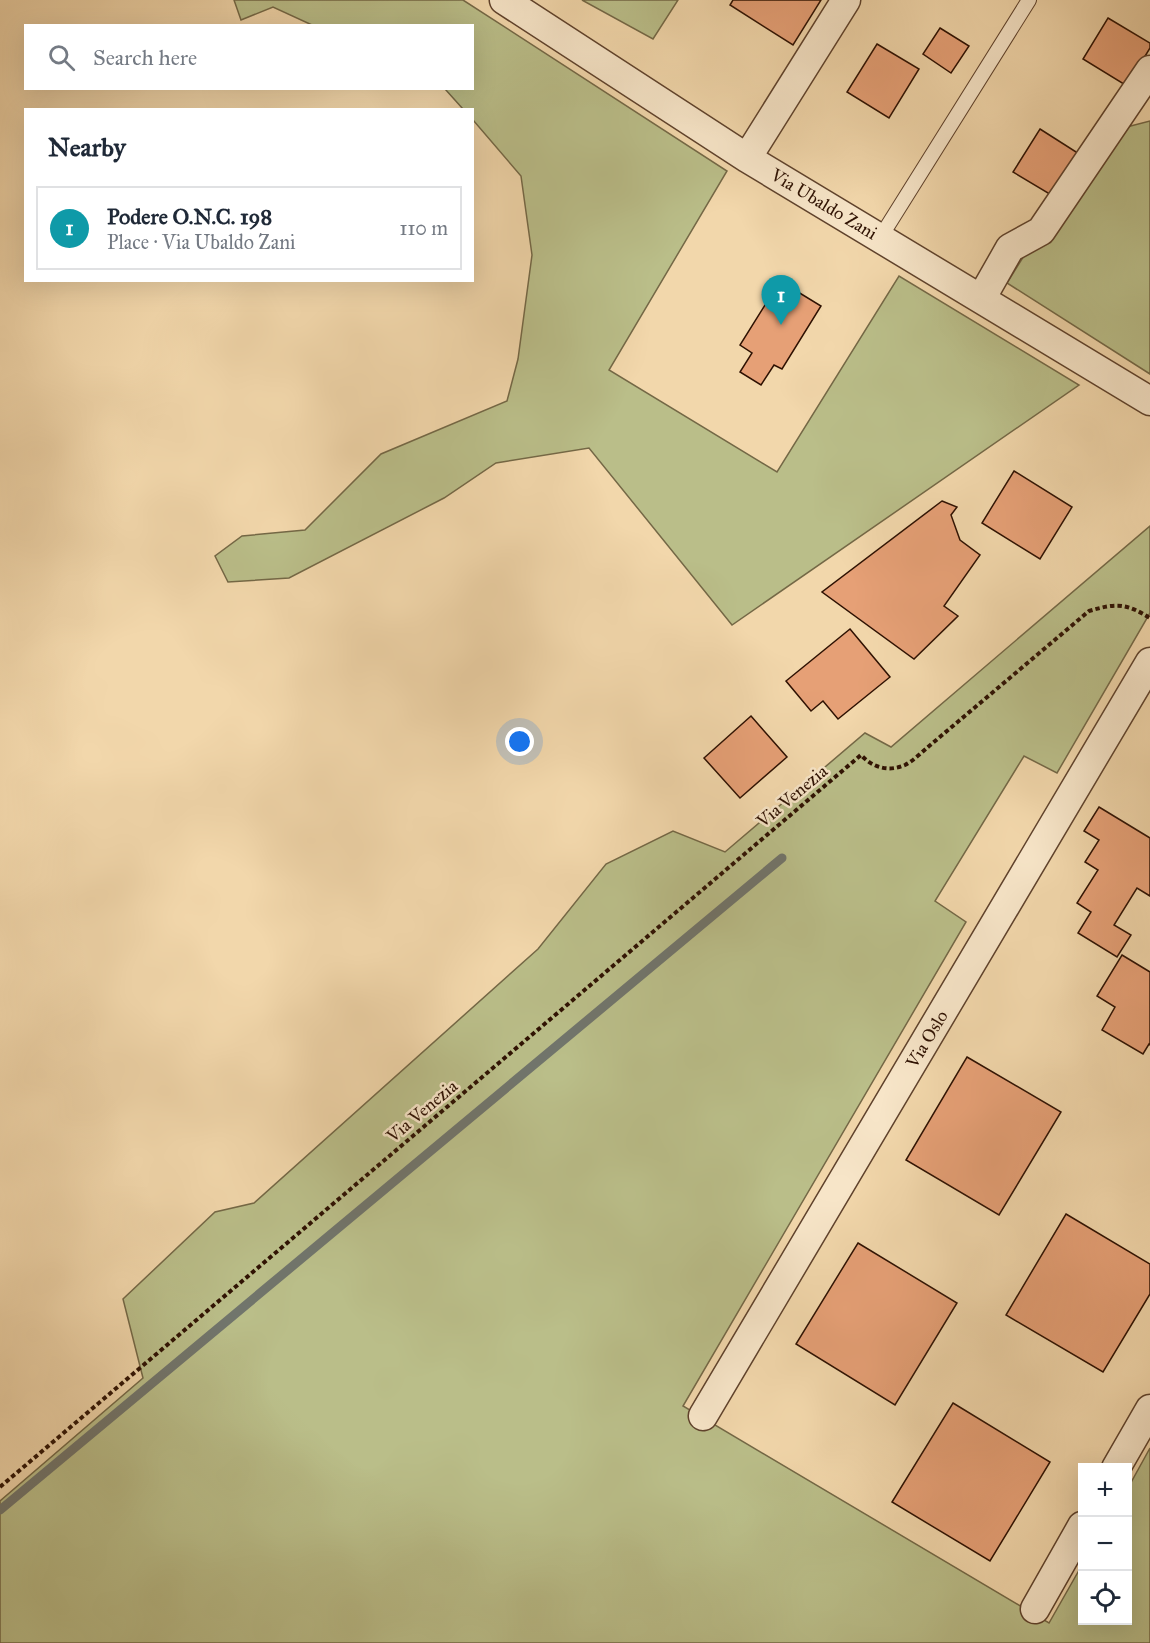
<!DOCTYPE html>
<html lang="en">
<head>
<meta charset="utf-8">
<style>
	:root { --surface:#fff; --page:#f2f2f3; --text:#1f2937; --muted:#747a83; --line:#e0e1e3; --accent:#2563eb }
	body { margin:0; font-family:"IM FELL Great Primer",serif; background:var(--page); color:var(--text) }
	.controls { position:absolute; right:18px; bottom:18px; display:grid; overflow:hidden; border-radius:0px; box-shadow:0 6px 24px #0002 }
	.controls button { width:54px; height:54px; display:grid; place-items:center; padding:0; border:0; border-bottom:2px solid var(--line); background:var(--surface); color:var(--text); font:30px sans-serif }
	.you { position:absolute; left:520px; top:742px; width:21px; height:21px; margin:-15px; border:4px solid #fff; border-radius:50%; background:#1a73e8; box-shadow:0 0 0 9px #1a73e833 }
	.badge { display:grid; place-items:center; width:39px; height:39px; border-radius:50%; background:var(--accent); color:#fff; font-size:20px; font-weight:700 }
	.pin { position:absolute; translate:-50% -50px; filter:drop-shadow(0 2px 3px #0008) }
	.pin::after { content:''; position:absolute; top:32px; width:21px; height:18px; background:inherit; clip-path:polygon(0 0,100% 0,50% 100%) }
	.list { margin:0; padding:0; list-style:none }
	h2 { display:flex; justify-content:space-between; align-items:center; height:78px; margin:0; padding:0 24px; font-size:26px }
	h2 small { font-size:20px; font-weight:400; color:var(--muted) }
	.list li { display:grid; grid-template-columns:39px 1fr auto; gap:18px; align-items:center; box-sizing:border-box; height:84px; margin:0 12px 12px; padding:0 12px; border:2px solid var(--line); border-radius:0px }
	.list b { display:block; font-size:22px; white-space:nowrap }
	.list p { margin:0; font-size:20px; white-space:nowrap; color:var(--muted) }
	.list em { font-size:20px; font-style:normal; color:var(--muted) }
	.icon { flex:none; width:33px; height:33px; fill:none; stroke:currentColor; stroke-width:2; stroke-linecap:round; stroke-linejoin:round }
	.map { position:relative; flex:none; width:1150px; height:1643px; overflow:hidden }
	.search { position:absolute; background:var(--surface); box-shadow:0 6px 24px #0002; left:24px; top:24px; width:450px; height:66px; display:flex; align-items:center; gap:15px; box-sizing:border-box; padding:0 21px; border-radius:0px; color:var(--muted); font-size:22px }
	.panel { position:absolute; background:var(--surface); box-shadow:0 6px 24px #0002; left:24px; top:108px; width:450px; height:174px; border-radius:0px }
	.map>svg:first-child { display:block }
	.green { fill:#babe89; stroke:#746846; stroke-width:1.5 }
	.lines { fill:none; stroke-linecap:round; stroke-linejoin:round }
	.stream { stroke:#71756c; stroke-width:9 }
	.building { fill:#e6a076; stroke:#2e1102; stroke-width:1.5 }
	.lane-casing { stroke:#5f422c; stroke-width:16 }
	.street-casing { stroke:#5f422c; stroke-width:31 }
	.path { stroke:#2e1102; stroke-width:4; stroke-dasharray:4.5 3; stroke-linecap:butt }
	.lane { stroke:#f7e5c8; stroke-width:14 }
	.street { stroke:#f7e5c8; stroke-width:28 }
	.labels { text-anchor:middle; stroke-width:5; stroke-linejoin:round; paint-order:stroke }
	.street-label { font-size:18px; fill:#2e1102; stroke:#f7e5c8 }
</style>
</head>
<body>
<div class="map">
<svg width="1150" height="1643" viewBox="0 0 1150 1643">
	<rect width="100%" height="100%" fill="#f2d7ab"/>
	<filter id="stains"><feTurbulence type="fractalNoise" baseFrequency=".00333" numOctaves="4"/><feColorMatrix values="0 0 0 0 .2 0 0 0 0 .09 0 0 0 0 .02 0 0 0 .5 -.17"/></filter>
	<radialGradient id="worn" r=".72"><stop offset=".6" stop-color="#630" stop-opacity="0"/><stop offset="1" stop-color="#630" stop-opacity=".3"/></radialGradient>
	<!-- green -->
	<path class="green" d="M234,0h229l264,171 -118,199 168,102 122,-196 180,109 -347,240 -143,-177 -93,15 -52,35 -155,80 -61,4 -13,-26 27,-20 63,-6 76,-76 126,-53 11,-42 14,-104 -11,-79 -48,-56 -1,-10 -9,-1 -18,-20 27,-1v-62l-160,-1 -39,-18 -32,13z
		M582,0h96l-25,39z
		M1150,121v253l-143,-91 25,-40 91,-115z
		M1150,526v87l-93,160 -33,-17 -89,145 31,21 -283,484 366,217 33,-58v55h46v-132l22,-40v195h-1150v-142l143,-123 -20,-79 92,-87 39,-9 284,-254 68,-85 67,-33 52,21 140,-119 26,14z"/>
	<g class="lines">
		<!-- stream -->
		<path class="stream" d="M0,1510l782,-652"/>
	</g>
	<!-- building -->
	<path class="building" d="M733,0h88l-28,45 -63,-40z
		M1108,18l42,25v5l-23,38 -44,-27z
		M940,28l29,18 -18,27 -28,-19z
		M877,44l42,25 -30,49 -42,-26z
		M1040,129l44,28 -26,42 -45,-27z
		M780,281l41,25 -39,63 -8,-4 -13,20 -21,-13 12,-19 -12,-8z
		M1014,471l58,36 -32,52 -58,-36z
		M942,501l15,6 -6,8 9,25 20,15 -36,51 14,10 -44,43 -92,-67z
		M850,629l40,48 -52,42 -15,-18 -12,10 -25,-30z
		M751,716l36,41 -47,41 -36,-40z
		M1099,807l51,31v58l-13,-8 -23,37 17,10 -14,22 -39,-24 13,-21 -14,-9 21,-33 -13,-8 14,-22 -15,-9z
		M1122,955l28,17v73l-1,-1 -6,10 -41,-24 13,-23 -18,-11z
		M967,1057l94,55 -62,103 -93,-55z
		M1066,1214l84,50v30l-47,78 -97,-57z
		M858,1243l99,60 -62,102 -99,-61z
		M953,1403l97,59 -60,99 -98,-59z"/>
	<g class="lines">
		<!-- lane casing -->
		<g class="lane-casing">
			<path id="lane" d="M880,238l149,-238"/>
		</g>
		<!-- street casing -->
		<g class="street-casing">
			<path id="street" d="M504,0l243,158 403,243
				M747,158l99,-158
				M981,299l29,-51 31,-17 109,-161
				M703,1416l447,-754
				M1116,1468l34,-59
				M1035,1609l47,-83"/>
		</g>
		<!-- path -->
		<path class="path" d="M0,1487l861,-732c12,13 28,17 44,10 8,-4 16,-12 23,-18l161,-136c27,-8 37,-8 61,7"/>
		<!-- lane -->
		<use href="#lane" class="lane"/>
		<!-- street -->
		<use href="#street" class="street"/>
	</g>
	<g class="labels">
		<!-- street labels -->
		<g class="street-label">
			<text transform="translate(824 204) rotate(31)" y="6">Via Ubaldo Zani</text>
			<text transform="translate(792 796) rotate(-40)" y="6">Via Venezia</text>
			<text transform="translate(927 1039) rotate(-59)" y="6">Via Oslo</text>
			<text transform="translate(422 1111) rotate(-40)" y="6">Via Venezia</text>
		</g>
	</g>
	<rect width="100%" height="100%" filter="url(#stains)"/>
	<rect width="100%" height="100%" fill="url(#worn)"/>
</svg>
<div class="controls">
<button>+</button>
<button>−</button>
<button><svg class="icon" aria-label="locate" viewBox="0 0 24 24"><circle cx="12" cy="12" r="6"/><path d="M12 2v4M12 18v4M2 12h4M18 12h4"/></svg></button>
</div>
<div class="you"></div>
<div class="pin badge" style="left:781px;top:325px;background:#0f9aa8">1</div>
<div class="search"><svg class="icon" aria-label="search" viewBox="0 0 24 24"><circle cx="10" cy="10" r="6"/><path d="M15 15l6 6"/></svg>Search here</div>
<section class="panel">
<h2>Nearby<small></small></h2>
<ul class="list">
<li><span class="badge" style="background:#0f9aa8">1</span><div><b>Podere O.N.C. 198</b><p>Place · Via Ubaldo Zani</p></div><em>110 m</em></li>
</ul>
</section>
</div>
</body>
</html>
